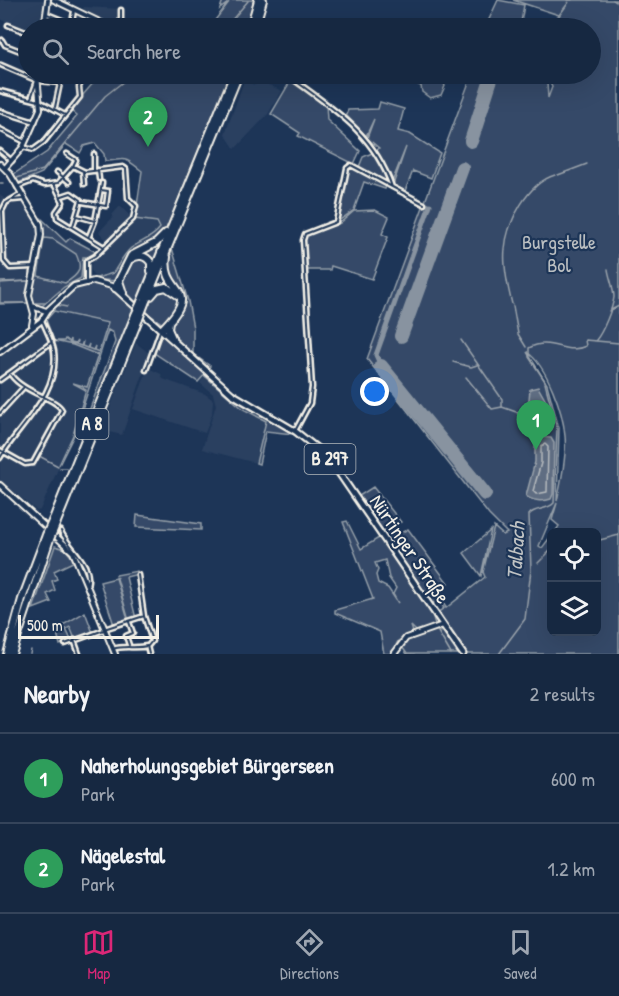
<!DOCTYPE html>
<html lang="en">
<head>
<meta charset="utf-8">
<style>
	:root { --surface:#162841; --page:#1f3048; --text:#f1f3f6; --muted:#9ea6b1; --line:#35445a; --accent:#db2777 }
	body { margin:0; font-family:"Patrick Hand",sans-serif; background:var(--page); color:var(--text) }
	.controls { position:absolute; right:18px; bottom:18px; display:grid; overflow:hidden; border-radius:9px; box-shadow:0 6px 24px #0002 }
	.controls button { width:54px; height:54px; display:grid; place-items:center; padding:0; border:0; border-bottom:2px solid var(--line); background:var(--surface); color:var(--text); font:30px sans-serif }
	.scale { position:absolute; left:18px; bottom:15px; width:141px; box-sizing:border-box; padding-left:6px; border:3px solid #f4f1e8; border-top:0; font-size:16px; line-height:21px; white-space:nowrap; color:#f4f1e8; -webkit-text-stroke:4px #1d3557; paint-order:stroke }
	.you { position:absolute; left:375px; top:392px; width:21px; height:21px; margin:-15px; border:4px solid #fff; border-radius:50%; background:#1a73e8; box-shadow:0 0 0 9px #1a73e833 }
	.badge { display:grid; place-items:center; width:39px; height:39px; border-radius:50%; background:var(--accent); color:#fff; font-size:20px; font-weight:700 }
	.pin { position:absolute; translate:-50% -50px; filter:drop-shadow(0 2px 3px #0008) }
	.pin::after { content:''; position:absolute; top:32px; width:21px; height:18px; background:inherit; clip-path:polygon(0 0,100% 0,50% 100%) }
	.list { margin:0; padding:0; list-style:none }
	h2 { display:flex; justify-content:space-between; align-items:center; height:78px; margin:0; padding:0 24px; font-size:26px }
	h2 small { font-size:20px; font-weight:400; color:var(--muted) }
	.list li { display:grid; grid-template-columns:39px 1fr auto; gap:18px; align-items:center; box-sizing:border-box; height:90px; padding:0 24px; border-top:2px solid var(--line) }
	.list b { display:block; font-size:22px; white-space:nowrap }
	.list p { margin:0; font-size:20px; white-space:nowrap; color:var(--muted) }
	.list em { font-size:20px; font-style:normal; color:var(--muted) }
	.icon { flex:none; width:33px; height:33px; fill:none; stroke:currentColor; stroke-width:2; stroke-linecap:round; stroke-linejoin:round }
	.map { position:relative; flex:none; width:619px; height:654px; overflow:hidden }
	.search { position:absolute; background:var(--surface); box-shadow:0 6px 24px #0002; left:18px; right:18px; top:18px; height:66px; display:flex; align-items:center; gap:15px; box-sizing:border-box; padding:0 21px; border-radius:33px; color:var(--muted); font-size:22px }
	.sheet { height:258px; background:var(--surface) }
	nav { display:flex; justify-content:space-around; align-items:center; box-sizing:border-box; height:84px; border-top:2px solid var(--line); background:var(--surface); font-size:16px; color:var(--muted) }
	nav a { display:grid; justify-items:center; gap:3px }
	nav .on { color:var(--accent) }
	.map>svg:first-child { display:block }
	.built { fill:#2a4060 }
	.green { fill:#354a67; stroke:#949ea8; stroke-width:1.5; fill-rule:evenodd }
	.water { fill:#5e6d82; stroke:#9aa2ab; stroke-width:1.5 }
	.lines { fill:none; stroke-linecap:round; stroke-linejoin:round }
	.shore { stroke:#b8bcbf; stroke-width:1.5 }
	.stream { stroke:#9aa2ab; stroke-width:1.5 }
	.taxiway { stroke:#8893a0; stroke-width:5 }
	.runway { stroke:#8893a0; stroke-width:14 }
	.street-casing { stroke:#f4f1e8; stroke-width:7 }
	.secondary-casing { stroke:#f4f1e8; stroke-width:8 }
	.primary-casing { stroke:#f4f1e8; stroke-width:9 }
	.highway-casing { stroke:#f4f1e8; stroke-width:10 }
	.street { stroke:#1d3557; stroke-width:2 }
	.secondary { stroke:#1d3557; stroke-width:4 }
	.primary { stroke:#1d3557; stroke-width:4.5 }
	.highway { stroke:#1d3557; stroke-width:6 }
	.highway-bridge-casing { stroke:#f4f1e8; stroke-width:10; stroke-linecap:butt }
	.highway-bridge { stroke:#1d3557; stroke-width:6 }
	.labels { text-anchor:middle; stroke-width:4.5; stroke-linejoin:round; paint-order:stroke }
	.shield { fill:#1d3557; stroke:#b4b9bc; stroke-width:1.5 }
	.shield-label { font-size:18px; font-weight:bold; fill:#f4f1e8 }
	.park-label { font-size:20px; fill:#bbbfc1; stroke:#1d3557 }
	.street-label { font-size:20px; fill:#f4f1e8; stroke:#1d3557 }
	.water-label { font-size:21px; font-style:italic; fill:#c0c3c4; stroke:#1d3557 }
</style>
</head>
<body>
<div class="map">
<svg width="619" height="654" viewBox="0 0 619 654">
	<rect width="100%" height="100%" fill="#1d3557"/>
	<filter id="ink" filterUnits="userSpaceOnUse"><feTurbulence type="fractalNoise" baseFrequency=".0167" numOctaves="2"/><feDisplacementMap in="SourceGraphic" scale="12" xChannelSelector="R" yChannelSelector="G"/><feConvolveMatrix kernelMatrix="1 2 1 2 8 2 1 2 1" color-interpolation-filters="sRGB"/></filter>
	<g filter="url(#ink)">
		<!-- built -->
		<path class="built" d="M0,0h46l-5,28 -13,2 -28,-11z
			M84,7l38,2 -1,19h-49l2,-16 6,3z
			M258,80l24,11 -14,23 -33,35 -10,-15 19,-53 11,4z
			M0,194l9,10 10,-3 4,1 60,57 -3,20 -13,6 -67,-1z
			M120,206l12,12 -25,23 -8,-9 14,-15 -1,-2z
			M134,219l22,4 3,5 -6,9 -19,9 -10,9 -11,17 -19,5 -4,-9 3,-10z
			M54,311l54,11 -35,113 -33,75 -3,1 -37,-31v-122z
			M136,343l14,11 -28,81 -21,-5z
			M148,368l13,6 2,5 42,15 8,6 -1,14 -7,19 -72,-24z
			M205,376l38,33 23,12 -10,42 -54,-14 14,-44 -3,-11 -13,-11z"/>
		<!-- green -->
		<path class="green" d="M223,0h31l-8,28h-37l20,-26 -9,7z
			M498,0l26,5 -4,23h-35z
			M513,0h106v654h-153l-29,-41 7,-5 -6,-7 -7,3 -43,-64 20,-11 40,54 -11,7 9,18 39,-31 -2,-5 11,-45 9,8 4,-2 -18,-18 -122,-156 105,-285h51l24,9 1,15 4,-11 -7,-13h45v-46h-40l19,-26 -10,13zM527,352c20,14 36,59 38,84 2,16 -4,48 -8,65l2,-73 -12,-44zM557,503l-5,17 7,6 -4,6h41v100h-44l-1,-96 -9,12 -3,-2z
			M101,74h129l-94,228 -20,-21 -23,-2 20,-6c6,-9 10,-18 18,-25 11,-8 21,-9 29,-20l-3,-6 -22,-3 7,-48c-20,-16 -15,-11 -37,-10l-1,-7 -9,-11 -11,3 -4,7 -14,-9 -24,29 -24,10 -4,-9 33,-22 30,-36 -7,-6z
			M395,74h22l5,4 4,-4c11,-1 15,2 19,12l-4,9 -11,3 -8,-6 -1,-6z
			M291,80l35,24 1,16 33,31 -6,13 -56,-28 2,-3 -29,-19z
			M380,102l24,7 -6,22 12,3 30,19 -9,25 -18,-7 -8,20 -12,-6 13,-38 -14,35 -15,-32 2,-2 -12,-10 7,-19 -8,17 -20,-21 2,-5 30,-1z
			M372,153l16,28 -1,2 -28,-16 4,-10z
			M353,167l33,19 -1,3 -21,-7 -10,28 -17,12 11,-53z
			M375,210l14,7 -7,17 6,3 -16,42 -41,-13 -1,4h-25l-1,-30 2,-5 34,-12 14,-12z
			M42,219l24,23 4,-4 26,14 -5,5h-8l-2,21 -17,9 -23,20 -6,-1 -4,-7 13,-69zM44,238l9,1 23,15c7,15 3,21 -11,29l-27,-7z
			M172,248l16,53 5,27v26l17,12 -2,3 -35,-32 -3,-11 10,-12 4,-12 -16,-35z
			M30,271l-2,32 -28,1v-22l30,-1z
			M93,283l20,6 21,19 -54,136 2,-14 33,-88 -2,-9 -5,-3 -35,107 -14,28 14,-30 13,-45 -13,-7 14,4 11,-32 -25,-10 -19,-4h10l1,-2 4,3 1,-3v4l5,1 2,-3 -1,3 5,2 2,-5 -1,5 5,2 2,-4 -1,4 5,2 2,-4 -1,4 5,2 9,-29 -54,-12 -8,9 7,18 -10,-18 2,-5 27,-25z
			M162,288l15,7c4,13 -7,20 -14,29l-17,-12 6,-17z
			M163,333l44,39 -9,10 -44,-29 3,-14z
			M207,373l30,26 63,39 -7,-4 -27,-3 -7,33 -3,-1 10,-42 -23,-12 -38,-33z
			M373,487l28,35 -18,9 -24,-35z
			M137,515l64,9v6l-65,-3z
			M347,521l14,28 21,-13 56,84 -2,6 -19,6 -6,-6 2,6 -15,9 -6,13h-8l-4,-22 -45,-19v-3l38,-11 -30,-77zM385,560l4,18 7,10 -3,6 5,9 -10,-15 -10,-5 -2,-8 2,-5 -3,-7z
			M491,530l-10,46 -17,-23z
			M55,546l10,3 10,12 -21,10 3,8 -5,2 3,9 -8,4 4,8 -18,7z
			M137,571l1,3 -12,3 10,42 -7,2 -13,-46z
			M116,578l12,41 -14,6 -14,-43z
			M85,612l8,21 -18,6 -5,-12 -4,2 5,11 -11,5 -4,-16z
			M435,630l8,2 15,22h-51l-7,-10 4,-4z"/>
		<!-- water -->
		<path class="water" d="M538,387l9,16 5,26 -4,3h-15l-7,-14 -8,-4 10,-4 2,-21z
			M539,437l12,1 3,5 -1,51 -2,5c-8,3 -19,2 -25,-3l9,-34v-22z"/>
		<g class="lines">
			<!-- shore -->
			<path class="shore" d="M539,401l6,18 -3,7 -7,-1 -3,-10 3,-12z
				M545,444l3,3 -1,45 -11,2 -3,-3 8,-28v-17z"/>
			<!-- stream -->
			<path class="stream" d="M568,0h4
				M613,0l6,4
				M225,28l23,-27
				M558,175l29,-11
				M17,178l26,-8 62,-74 28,-22
				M0,183h3
				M0,283l28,-2
				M0,303h45
				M512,304c-4,-16 -9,-39 -7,-55 2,-27 23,-66 50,-74
				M56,305l11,2
				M513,306l5,28 8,13
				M609,311l10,-5
				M461,340l41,59v8
				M596,340c7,-8 17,-33 18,-43 0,-8 -5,-20 -6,-28
				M453,362l18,5 6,-2
				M466,377l26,32 10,-2 17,6
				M545,381l-16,-24v-9c22,-12 36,8 57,-2l-1,-6 34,3
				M41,457l17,9
				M60,468h7
				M596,541l23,-6
				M538,563l14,-14
				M431,611l4,13
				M437,630l14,24
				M30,654l1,-4
				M499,654l26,-35 6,-49 -2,-55c5,-8 18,-4 25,-12l3,-74 -12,-46"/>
			<!-- taxiway -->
			<path class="taxiway" d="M381,366l-5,-11 54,-150"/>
			<!-- runway -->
			<path class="runway" d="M471,141l20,-62
				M401,336l61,-168
				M381,366l104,128"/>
			<!-- street casing -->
			<g class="street-casing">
				<path id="street" d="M121,10v18
					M47,14l22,9
					M8,25l20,8
					M71,28l3,-17
					M2,40l3,5 23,9
					M1,65l37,16 22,2
					M286,74c44,33 87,57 106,113
					M0,91l39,10 26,14
					M31,98l6,-17
					M55,107l7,-33
					M0,111l35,11
					M0,129l25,13
					M23,147l10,3 11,-8 36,-45 -1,-10 6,-13
					M0,151l12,10
					M67,154l9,6 -3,6
					M94,154v17
					M98,170l1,9
					M83,171l1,13
					M57,172l12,10
					M54,184l9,18 -7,10 1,6 47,29
					M17,187l16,-6 11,4 14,-2 15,-17 12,6 38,-5 3,2 2,29 8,8 -3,13 -38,37 -9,5v20
					M21,194l-15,9 -4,8 2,50 6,7 24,-1
					M62,196l9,-3 10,7 -8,26
					M13,200l10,-1
					M82,202l24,4 2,-15 -7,-1
					M77,216l18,5
					M89,236l6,-15 7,-38
					M146,370l14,-39
					M0,380l52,-38
					M0,413l23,-25
					M295,431l15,-28 2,-16 -9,-147 2,-6 31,-12 11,-54 4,-3 73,39
					M0,450l25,14 8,-1 29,-53c-6,-12 -38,-17 -51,-35
					M0,458c19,-33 60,-64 54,-107 -2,-11 -8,-21 -12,-31
					M61,531c7,17 33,33 26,54
					M138,575l6,41
					M144,616l8,25 -4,5
					M129,622l4,11 -7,3 3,9
					M104,629l40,-13
					M74,640l5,14
					M65,644l39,-14
					M113,649c12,-4 21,0 34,-3l2,8"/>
			</g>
			<!-- secondary casing -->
			<g class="secondary-casing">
				<path id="secondary" d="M54,0l58,28
					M44,28l4,-28
					M0,164l10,10 30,50 1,11 -6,32
					M5,168l18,-21 17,-38 -3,-35
					M32,306l14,5
					M32,325l2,-11 -5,-19 6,-29
					M0,352l41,-31 7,-11 26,-24 20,-5 21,6
					M0,485l73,67 42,102
					M394,654l12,-16 37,-13"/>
			</g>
			<!-- primary casing -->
			<g class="primary-casing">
				<path id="primary" d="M115,288l117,106 63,37 33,26 135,197"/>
			</g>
			<!-- highway casing -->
			<g class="highway-casing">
				<path id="highway" d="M250,28l8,-28
					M255,28l8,-28
					M131,259c7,-5 15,-4 20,4v8
					M119,281l4,12
					M115,288l16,-32 25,-13 10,-10
					M151,296l6,-7 9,-2 13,9
					M146,301l93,-227
					M141,302l93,-228
					M169,322l-1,7 4,9
					M162,329c43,-43 -1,-34 5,-72
					M53,519l82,-204
					M57,522l82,-203
					M7,654l15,-55 24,-64
					M12,654l38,-115"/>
			</g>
			<!-- street -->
			<use href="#street" class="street"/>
			<!-- secondary -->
			<use href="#secondary" class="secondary"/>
			<!-- primary -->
			<use href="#primary" class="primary"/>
			<!-- highway -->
			<use href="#highway" class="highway"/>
			<!-- highway-bridge casing -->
			<g class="highway-bridge-casing">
				<path id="highway-bridge" d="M135,315l6,-13
					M139,319l7,-18
					M46,535l7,-16
					M50,539l7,-17"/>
			</g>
			<!-- highway-bridge -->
			<use href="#highway-bridge" class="highway-bridge"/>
		</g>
	</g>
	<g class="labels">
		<!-- shield labels -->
		<g class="shield">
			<rect x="75.5" y="409" width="33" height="30" rx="4.5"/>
			<rect x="304.5" y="444" width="51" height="30" rx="4.5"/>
		</g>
		<g class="shield-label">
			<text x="92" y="430">A 8</text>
			<text x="330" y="465">B 297</text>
		</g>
		<!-- park labels -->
		<g class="park-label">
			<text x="559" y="249">Burgstelle<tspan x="559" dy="23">Bol</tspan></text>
		</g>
		<!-- street labels -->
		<g class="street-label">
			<text transform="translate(410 549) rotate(56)" y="7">Nürtinger Straße</text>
		</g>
		<!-- water labels -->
		<g class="water-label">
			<text transform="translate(516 551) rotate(-86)" y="7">Talbach</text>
		</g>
	</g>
</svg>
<div class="controls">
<button><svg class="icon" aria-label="locate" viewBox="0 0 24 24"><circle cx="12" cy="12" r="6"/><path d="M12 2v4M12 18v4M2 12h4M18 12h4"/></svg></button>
<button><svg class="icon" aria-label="layers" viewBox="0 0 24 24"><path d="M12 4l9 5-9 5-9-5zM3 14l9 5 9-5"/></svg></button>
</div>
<div class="scale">500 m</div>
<div class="you"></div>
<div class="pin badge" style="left:536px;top:450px;background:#2e9e5b">1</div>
<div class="pin badge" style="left:148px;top:147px;background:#2e9e5b">2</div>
<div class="search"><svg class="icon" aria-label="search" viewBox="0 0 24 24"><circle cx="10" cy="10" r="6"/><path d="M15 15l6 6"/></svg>Search here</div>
</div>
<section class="sheet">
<h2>Nearby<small>2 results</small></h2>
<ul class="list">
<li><span class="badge" style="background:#2e9e5b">1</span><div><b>Naherholungsgebiet Bürgerseen</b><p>Park</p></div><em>600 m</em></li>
<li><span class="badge" style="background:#2e9e5b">2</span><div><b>Nägelestal</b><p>Park</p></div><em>1.2 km</em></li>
</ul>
</section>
<nav>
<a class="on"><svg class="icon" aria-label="map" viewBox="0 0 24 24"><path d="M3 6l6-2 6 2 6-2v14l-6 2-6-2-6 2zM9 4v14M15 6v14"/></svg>Map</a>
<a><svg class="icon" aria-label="directions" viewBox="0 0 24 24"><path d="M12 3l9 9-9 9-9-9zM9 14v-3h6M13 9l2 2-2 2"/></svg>Directions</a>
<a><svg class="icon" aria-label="saved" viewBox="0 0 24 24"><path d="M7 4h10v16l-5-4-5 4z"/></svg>Saved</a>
</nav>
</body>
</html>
